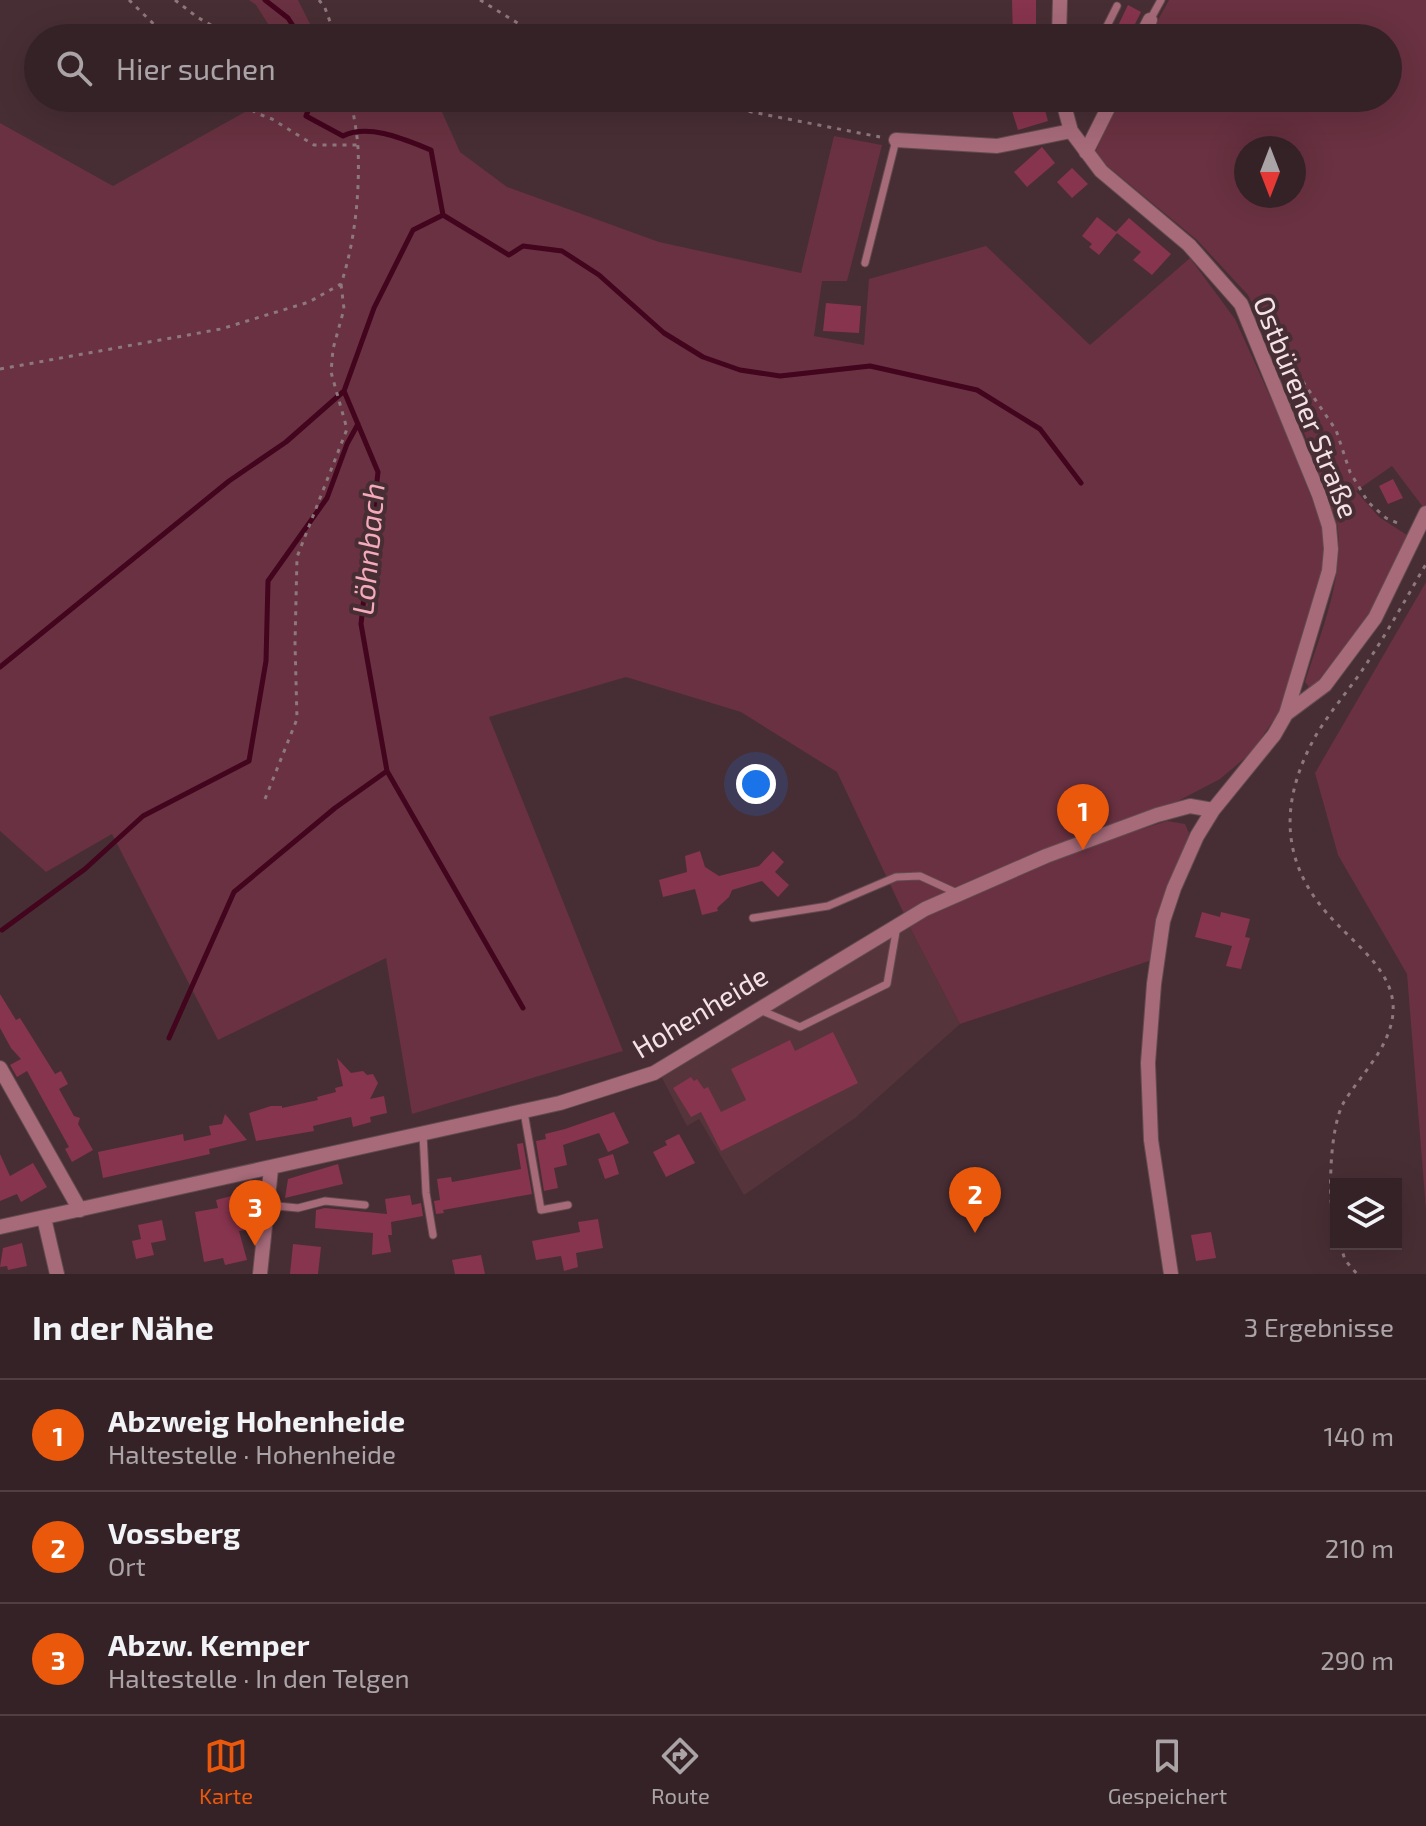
<!DOCTYPE html>
<html lang="de">
<head>
<meta charset="utf-8">
<style>
	:root { --surface:#352227; --page:#402f33; --text:#f1f3f6; --muted:#aaa4a7; --line:#4f3f44; --accent:#ea580c }
	body { margin:0; font-family:"Exo 2",sans-serif; background:var(--page); color:var(--text) }
	.controls { position:absolute; right:24px; bottom:24px; display:grid; overflow:hidden; border-radius:0px; box-shadow:0 8px 32px #0002 }
	.controls button { width:72px; height:72px; display:grid; place-items:center; padding:0; border:0; border-bottom:2px solid var(--line); background:var(--surface); color:var(--text); font:40px sans-serif }
	.compass { position:absolute; left:1234px; top:136px; width:72px; height:72px; border-radius:50%; background:var(--surface); box-shadow:0 8px 32px #0002; rotate:180deg }
	.you { position:absolute; left:756px; top:784px; width:28px; height:28px; margin:-20px; border:6px solid #fff; border-radius:50%; background:#1a73e8; box-shadow:0 0 0 12px #1a73e833 }
	.badge { display:grid; place-items:center; width:52px; height:52px; border-radius:50%; background:var(--accent); color:#fff; font-size:26px; font-weight:700 }
	.pin { position:absolute; translate:-50% -66px; filter:drop-shadow(0 2px 4px #0008) }
	.pin::after { content:''; position:absolute; top:42px; width:28px; height:24px; background:inherit; clip-path:polygon(0 0,100% 0,50% 100%) }
	.list { margin:0; padding:0; list-style:none }
	h2 { display:flex; justify-content:space-between; align-items:center; height:104px; margin:0; padding:0 32px; font-size:34px }
	h2 small { font-size:26px; font-weight:400; color:var(--muted) }
	.list li { display:grid; grid-template-columns:52px 1fr auto; gap:24px; align-items:center; box-sizing:border-box; height:112px; padding:0 32px; border-top:2px solid var(--line) }
	.list b { display:block; font-size:30px; white-space:nowrap }
	.list p { margin:0; font-size:26px; white-space:nowrap; color:var(--muted) }
	.list em { font-size:26px; font-style:normal; color:var(--muted) }
	.icon { flex:none; width:44px; height:44px; fill:none; stroke:currentColor; stroke-width:2; stroke-linecap:round; stroke-linejoin:round }
	.map { position:relative; flex:none; width:1426px; height:1274px; overflow:hidden }
	.search { position:absolute; background:var(--surface); box-shadow:0 8px 32px #0002; left:24px; right:24px; top:24px; height:88px; display:flex; align-items:center; gap:20px; box-sizing:border-box; padding:0 28px; border-radius:44px; color:var(--muted); font-size:30px }
	.sheet { height:440px; background:var(--surface) }
	nav { display:flex; justify-content:space-around; align-items:center; box-sizing:border-box; height:112px; border-top:2px solid var(--line); background:var(--surface); font-size:22px; color:var(--muted) }
	nav a { display:grid; justify-items:center; gap:4px }
	nav .on { color:var(--accent) }
	.map>svg:first-child { display:block }
	.built { fill:#55343c }
	.green { fill:#693141; fill-rule:evenodd }
	.lines { fill:none; stroke-linecap:round; stroke-linejoin:round }
	.stream { stroke:#43041d; stroke-width:5 }
	.building { fill:#87344e }
	.service-casing { stroke:#634b50; stroke-width:9 }
	.minor-casing { stroke:#634b50; stroke-width:16 }
	.path { stroke:#8d787c; stroke-width:3; stroke-dasharray:4 6; stroke-linecap:butt }
	.service { stroke:#a66a79; stroke-width:7 }
	.minor { stroke:#a66a79; stroke-width:14 }
	.labels { text-anchor:middle; stroke-width:8; stroke-linejoin:round; paint-order:stroke }
	.street-label { font-size:28px; fill:#f4e3e6; stroke:#472e34 }
	.water-label { font-size:30px; font-style:italic; fill:#f3aabb; stroke:#472e34 }
</style>
</head>
<body>
<div class="map">
<svg width="1426" height="1274" viewBox="0 0 1426 1274">
	<rect width="100%" height="100%" fill="#472e34"/>
	<!-- built -->
	<path class="built" d="M907,922l53,102 -105,94 -111,77 -45,-76 -12,7 -26,-50z"/>
	<!-- green -->
	<path class="green" d="M249,0h49l19,38h-40l-21,-33z
		M1169,0h257v511l-34,-45 -36,25 23,26 31,20 -40,77 -56,72 -5,1 -4,-5c16,-51 40,-105 32,-159l-66,-181 -23,-47 -51,-55 -103,-85 26,-57h268v-60h-240zM1246,148h48v48h-48z
		M270,98h90l82,14 18,40 47,35 152,55 142,31 33,-137 48,9 -35,136h-25l-8,55 50,9 5,-66 117,-33 104,99 100,-87 45,61 47,104 39,99 4,28 -4,24 -41,137 -29,42 -31,26 -63,33 -251,106 -69,-146 -96,-60 -115,-35 -137,40 134,334 -211,63 -26,-156 -168,82 -106,-206 -66,38 -46,-41v-708l113,63z
		M1426,582v628l-19,-236 -69,-119 -23,-82z
		M1167,821l18,3 4,9 -3,15 -21,48 -16,65 -189,63 -53,-102 138,-62z"/>
	<g class="lines">
		<!-- stream -->
		<path class="stream" d="M265,0l23,18 13,20
			M313,98l-7,18 37,20c26,-13 63,4 88,14l12,65 -30,15 -39,78 -30,83 34,81 -17,152 26,147 136,237
			M443,215l66,40 14,-9 39,5 37,24 65,58 39,24 37,13 40,6 90,-10 107,24 63,39 41,54
			M0,667l229,-186 57,-39 58,-51
			M2,930l83,-61 58,-53 106,-55 17,-100 2,-80 59,-83 20,-54 11,-20
			M169,1038l65,-146 101,-84 52,-37"/>
	</g>
	<!-- building -->
	<path class="building" d="M1012,0h24v38h-23z
		M1128,5l13,7 -13,26h-16z
		M1037,98l2,6 4,-1 5,18 -30,9 -6,-19 13,-3 -2,-8z
		M1042,147l13,16 -28,24 -13,-15z
		M1072,168l16,16 -16,14 -15,-16z
		M1097,217l19,15 13,-14 42,36 -19,21 -19,-15 8,-8 -24,-19 -18,22 -10,-8 3,-3 -10,-8z
		M826,303l35,3 -2,27 -36,-2z
		M1393,479l10,19 -15,6 -9,-18z
		M700,851l5,16 14,9 40,-10 14,-15 11,11 -9,10 14,13 -11,12 -16,-16 -30,9 -3,7 -12,11 1,3 -16,4 -7,-26 -32,8 -4,-17 28,-8 -2,-16z
		M1202,912l18,5 1,-5 29,7 -5,18 5,1 -9,31 -15,-3 6,-20 -37,-9z
		M0,994l16,26 4,-2 35,56 6,-3 7,13 -9,5 15,27 6,2 -2,6 15,26 -21,12 -7,-13 4,-2 -42,-76 -10,6 -7,-12 11,-6 -10,-11 -11,-20z
		M833,1032l25,51 -137,68 -20,-39 -10,5 -18,-29 18,-11 3,4 3,-2 7,10 4,-2 13,25 25,-12 -15,-31 59,-29 5,11z
		M337,1058l14,15 12,-2 4,4 6,-1 5,9 -8,16 14,-3 3,17 -17,4 1,5 -18,5 -2,-10 -38,9 1,5 -58,10 -7,-28 22,-7h11v2l36,-8 -1,-3 19,-5 -1,-4 8,-2z
		M614,1112l15,31 -21,9 -9,-19 -36,12 4,20 -13,3 4,20 -14,3 -8,-50 10,-2 -1,-5 20,-5z
		M225,1114l22,26 -38,9 1,5 -107,24 -5,-26 85,-18 1,7 27,-6 -2,-9 13,-2z
		M679,1134l16,29 -29,14 -13,-25 14,-7 -2,-4z
		M523,1143l9,51 -89,16 1,3 -8,1 -2,-13 6,-1 -3,-21 14,-2 1,5 69,-13 -4,-25z
		M0,1154l10,22 23,-13 14,24 -26,15 -4,-8 -17,7z
		M613,1154l6,20 -14,5 -7,-20z
		M338,1164l5,20 -58,14 3,-19z
		M239,1194l1,3 5,-1 3,13 -5,1 4,20 -8,1 8,29 -22,5 -2,-7 -19,4 -9,-50 23,-4 -2,-8z
		M410,1195l2,10 9,-2 2,13 -32,6 1,13h-4l3,17 -19,3 1,-22 -58,-5 1,-18 9,-2 62,6 -2,-15z
		M598,1219l5,29 -27,5 2,14 -14,4 -3,-15 -25,4 -4,-19 48,-9 -2,-10z
		M162,1220l4,20 -15,3 3,12 -18,4 -4,-18 9,-2 -3,-14z
		M1211,1232l5,26 -20,3 -5,-26z
		M22,1243l5,23 -19,4 -1,-4 -7,1 3,-19z
		M293,1244l28,3 -3,27h-28z
		M481,1255l4,19h-30l-3,-14z"/>
	<g class="lines">
		<!-- service casing -->
		<g class="service-casing">
			<path id="service" d="M1150,20l11,-20
				M1101,38l16,-32
				M865,263l31,-123
				M753,918l75,-12 68,-29 24,-1 37,17
				M760,1010l40,17 87,-43 10,-58
				M524,1112l17,98 27,-5
				M423,1134l3,59 7,42
				M267,1205l31,3 27,-7 40,4"/>
		</g>
		<!-- minor casing -->
		<g class="minor-casing">
			<path id="minor" d="M1059,38l1,-38
				M1141,38l9,-18
				M1062,98l9,33 30,40 88,74 52,59 78,191 10,31 2,23 -2,22 -43,143 -12,21 -61,75 -16,26 -23,52 -11,33 -9,63 -6,79 3,77 20,134
				M896,140l101,6 74,-15
				M1086,152l27,-54
				M1286,714l39,-29 50,-67 51,-105
				M0,1068l80,142
				M44,1218l13,56
				M0,1227l560,-124 94,-30 271,-164 121,-53 111,-41 33,-9 23,4
				M260,1274l11,-105"/>
		</g>
		<!-- path -->
		<path class="path" d="M129,0l39,38
			M175,0l22,17 36,21
			M319,0l6,8 11,30
			M480,0l62,38
			M236,98l20,15 16,6 42,26h44
			M309,98c12,10 27,14 43,11
			M680,98l200,39
			M1269,332l67,98 14,42 18,30 18,16 16,7
			M0,369l221,-40 88,-27 32,-18c14,-42 19,-92 17,-136 -1,-17 -5,-34 -7,-50
			M265,799l32,-80 -2,-76 2,-86 50,-128 -16,-57 2,-23 11,-40 -3,-25
			M1336,1233c-9,-27 -7,-106 8,-131 17,-28 46,-54 49,-89 3,-38 -32,-64 -56,-89 -56,-56 -60,-118 -22,-187 15,-26 36,-49 52,-74 21,-32 40,-66 59,-99
			M1340,1244l5,16 12,14"/>
		<!-- service -->
		<use href="#service" class="service"/>
		<!-- minor -->
		<use href="#minor" class="minor"/>
	</g>
	<g class="labels">
		<!-- street labels -->
		<g class="street-label">
			<text transform="translate(1306 407) rotate(68)" y="10">Ostbürener Straße</text>
			<text transform="translate(700 1012) rotate(-31)" y="10">Hohenheide</text>
		</g>
		<!-- water labels -->
		<g class="water-label">
			<text transform="translate(369 549) rotate(-85)" y="10">Löhnbach</text>
		</g>
	</g>
</svg>
<div class="controls">
<button><svg class="icon" aria-label="layers" viewBox="0 0 24 24"><path d="M12 4l9 5-9 5-9-5zM3 14l9 5 9-5"/></svg></button>
</div>
<svg class="compass" viewBox="-18 -18 36 36"><path d="M0-13l5 13h-10z" fill="#e53935"/><path d="M0 13l5-13h-10z" fill="#aaa4a7"/></svg>
<div class="you"></div>
<div class="pin badge" style="left:1083px;top:850px">1</div>
<div class="pin badge" style="left:975px;top:1233px">2</div>
<div class="pin badge" style="left:255px;top:1246px">3</div>
<div class="search"><svg class="icon" aria-label="search" viewBox="0 0 24 24"><circle cx="10" cy="10" r="6"/><path d="M15 15l6 6"/></svg>Hier suchen</div>
</div>
<section class="sheet">
<h2>In der Nähe<small>3 Ergebnisse</small></h2>
<ul class="list">
<li><span class="badge">1</span><div><b>Abzweig Hohenheide</b><p>Haltestelle · Hohenheide</p></div><em>140 m</em></li>
<li><span class="badge">2</span><div><b>Vossberg</b><p>Ort</p></div><em>210 m</em></li>
<li><span class="badge">3</span><div><b>Abzw. Kemper</b><p>Haltestelle · In den Telgen</p></div><em>290 m</em></li>
</ul>
</section>
<nav>
<a class="on"><svg class="icon" aria-label="map" viewBox="0 0 24 24"><path d="M3 6l6-2 6 2 6-2v14l-6 2-6-2-6 2zM9 4v14M15 6v14"/></svg>Karte</a>
<a><svg class="icon" aria-label="directions" viewBox="0 0 24 24"><path d="M12 3l9 9-9 9-9-9zM9 14v-3h6M13 9l2 2-2 2"/></svg>Route</a>
<a><svg class="icon" aria-label="saved" viewBox="0 0 24 24"><path d="M7 4h10v16l-5-4-5 4z"/></svg>Gespeichert</a>
</nav>
</body>
</html>
